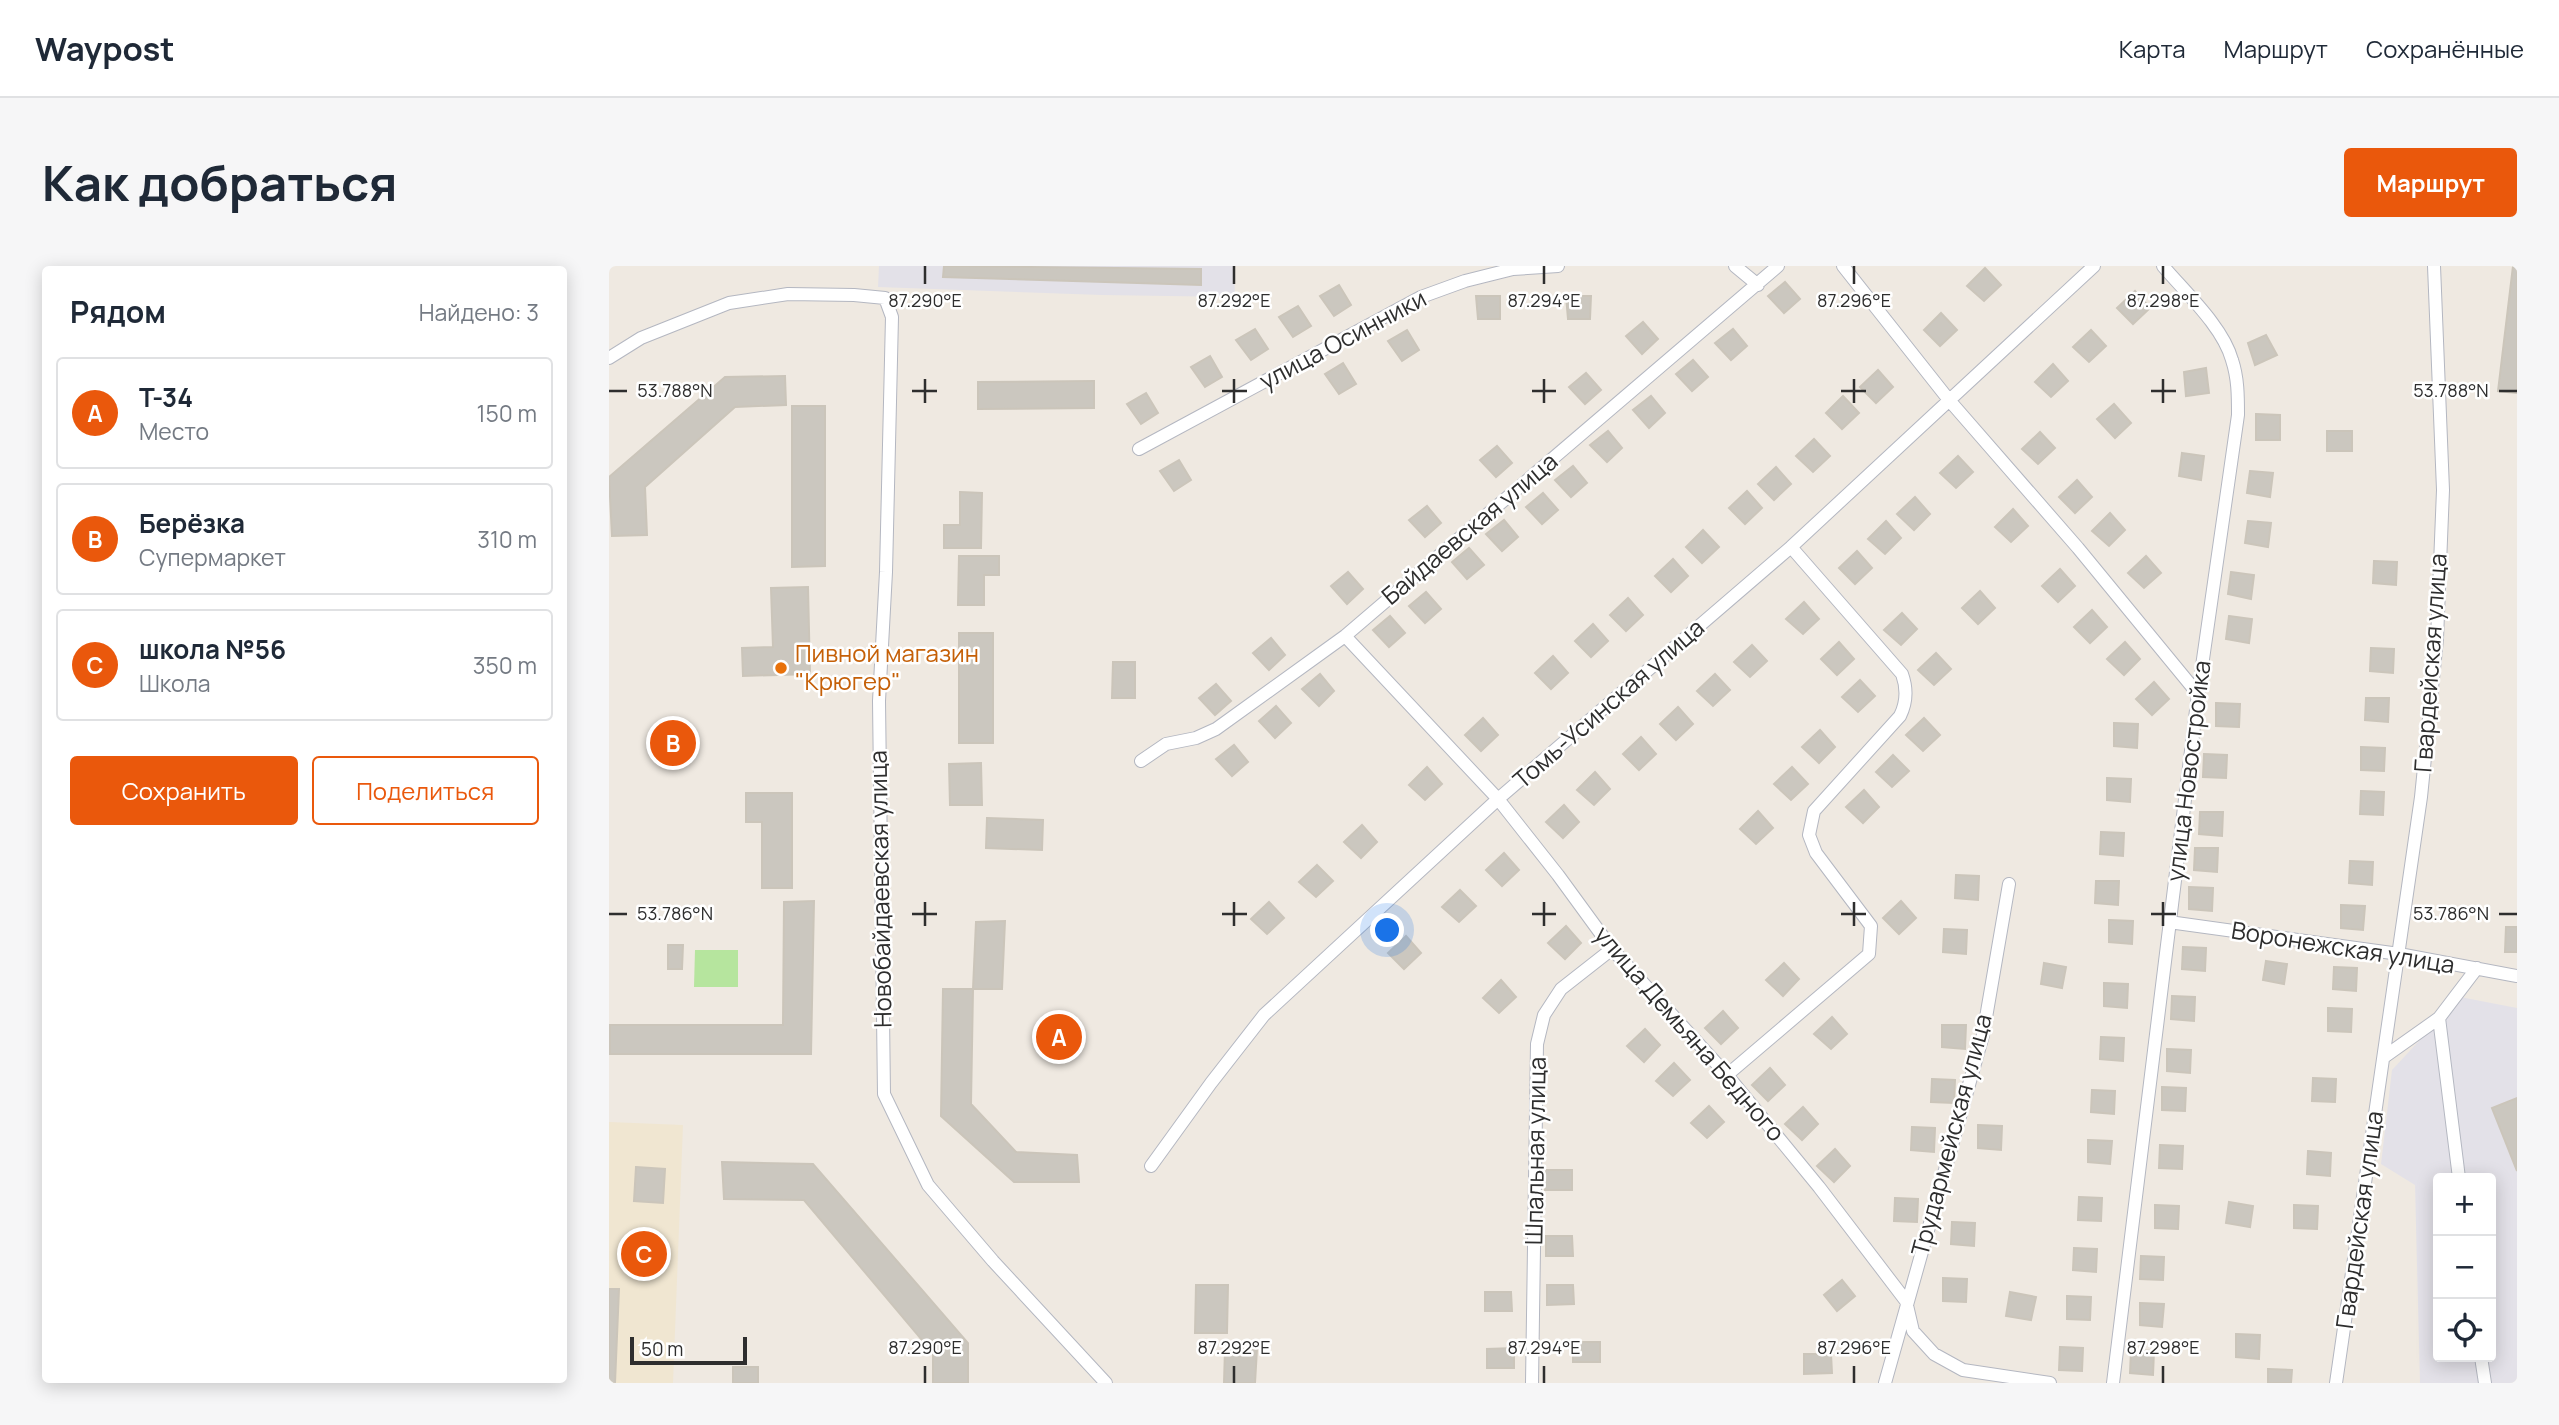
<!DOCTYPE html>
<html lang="ru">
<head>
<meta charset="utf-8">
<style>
	:root { --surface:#fff; --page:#f6f6f7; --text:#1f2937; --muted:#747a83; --line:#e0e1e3; --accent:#ea580c }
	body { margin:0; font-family:Manrope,sans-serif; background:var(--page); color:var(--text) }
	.controls { position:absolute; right:21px; bottom:21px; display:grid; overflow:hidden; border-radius:7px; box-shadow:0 4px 18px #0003 }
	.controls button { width:63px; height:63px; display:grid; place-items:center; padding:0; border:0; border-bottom:2px solid var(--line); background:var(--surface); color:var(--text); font:35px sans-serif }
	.scale { position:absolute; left:21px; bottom:18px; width:117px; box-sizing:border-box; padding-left:7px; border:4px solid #2e2e2e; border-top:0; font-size:19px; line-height:24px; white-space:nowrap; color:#2e2e2e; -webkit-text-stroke:5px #fff; paint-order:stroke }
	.you { position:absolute; left:779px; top:665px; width:24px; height:24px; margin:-18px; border:5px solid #fff; border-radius:50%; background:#1a73e8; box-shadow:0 0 0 10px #1a73e833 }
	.badge { display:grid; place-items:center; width:46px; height:46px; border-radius:50%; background:var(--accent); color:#fff; font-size:23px; font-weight:700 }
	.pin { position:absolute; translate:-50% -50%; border:4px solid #fff; box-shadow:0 2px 7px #0006 }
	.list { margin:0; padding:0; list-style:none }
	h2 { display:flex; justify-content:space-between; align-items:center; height:91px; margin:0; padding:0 28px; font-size:30px }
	h2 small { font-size:23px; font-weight:400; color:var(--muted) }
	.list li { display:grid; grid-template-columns:46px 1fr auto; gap:21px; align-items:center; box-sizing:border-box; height:112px; margin:0 14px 14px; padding:0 14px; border:2px solid var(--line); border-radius:7px }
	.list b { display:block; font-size:26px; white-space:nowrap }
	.list p { margin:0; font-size:23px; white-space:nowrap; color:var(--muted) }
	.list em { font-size:23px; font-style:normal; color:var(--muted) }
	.actions { display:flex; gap:14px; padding:21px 28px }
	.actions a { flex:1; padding:16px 0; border:2px solid var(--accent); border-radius:7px; text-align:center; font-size:24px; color:var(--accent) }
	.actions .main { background:var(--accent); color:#fff }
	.icon { flex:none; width:38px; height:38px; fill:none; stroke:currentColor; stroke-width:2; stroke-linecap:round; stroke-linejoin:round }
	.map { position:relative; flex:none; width:1908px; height:1117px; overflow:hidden; border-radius:7px }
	header { display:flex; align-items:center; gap:42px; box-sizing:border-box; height:98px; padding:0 35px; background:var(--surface); border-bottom:2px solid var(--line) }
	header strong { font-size:33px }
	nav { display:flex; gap:38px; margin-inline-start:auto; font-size:24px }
	.intro { display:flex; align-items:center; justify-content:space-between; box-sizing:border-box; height:168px; padding:0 42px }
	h1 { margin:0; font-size:49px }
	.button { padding:18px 32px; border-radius:7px; background:var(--accent); color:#fff; font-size:24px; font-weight:700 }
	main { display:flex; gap:42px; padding:0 42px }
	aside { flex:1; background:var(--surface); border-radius:7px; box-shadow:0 4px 18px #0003 }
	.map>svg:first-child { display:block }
	.industrial { fill:#e3e1e8; fill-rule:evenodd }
	.education { fill:#f0e6d1 }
	.green { fill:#b6e59e }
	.building { fill:#cbc7bf; stroke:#cbc5ba; stroke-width:2 }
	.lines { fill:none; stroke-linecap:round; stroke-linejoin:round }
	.street-casing { stroke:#b4b7c1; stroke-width:14 }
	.street { stroke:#fff; stroke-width:12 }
	.ticks { fill:none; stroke:#2e2e2e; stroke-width:2.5 }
	.food-dot { fill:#e8710a; stroke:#fff; stroke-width:2.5 }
	.labels { text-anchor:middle; stroke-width:5; stroke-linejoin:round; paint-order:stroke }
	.street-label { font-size:24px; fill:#2e2e2e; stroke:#fff }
	.food-label { font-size:24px; fill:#c56008; stroke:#fff; text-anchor:start }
	.ticks-label { font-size:18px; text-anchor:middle; fill:#2e2e2e; stroke:#fff; stroke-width:5; stroke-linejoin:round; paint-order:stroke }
</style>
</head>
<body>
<header>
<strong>Waypost</strong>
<nav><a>Карта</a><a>Маршрут</a><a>Сохранённые</a></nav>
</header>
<div class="intro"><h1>Как добраться</h1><a class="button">Маршрут</a></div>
<main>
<aside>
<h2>Рядом<small>Найдено: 3</small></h2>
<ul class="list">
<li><span class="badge">A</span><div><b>T-34</b><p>Место</p></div><em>150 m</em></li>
<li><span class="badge">B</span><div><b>Берёзка</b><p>Супермаркет</p></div><em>310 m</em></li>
<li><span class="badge">C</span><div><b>школа №56</b><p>Школа</p></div><em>350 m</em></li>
</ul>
<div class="actions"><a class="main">Сохранить</a><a>Поделиться</a></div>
</aside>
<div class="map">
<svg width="1908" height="1117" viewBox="0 0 1908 1117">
	<rect width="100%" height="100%" fill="#efe9e1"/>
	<!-- industrial -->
	<path class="industrial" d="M270,0h355l1,31 -133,-2 -224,-8z
		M1851,731l57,11v375h-97l-5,-198 -34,-21 11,-94zM1829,912h53v179h-53z"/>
	<!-- education -->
	<path class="education" d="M0,856l74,3 -10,258h-64z"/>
	<!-- green -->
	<path class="green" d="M86,684h43v37h-44z"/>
	<!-- building -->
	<path class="building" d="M335,0l257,3v16l-258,-8z
		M1904,0h4v127l-19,-2z
		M1376,2l16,17 -17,16 -17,-15z
		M1176,16l15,17 -16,14 -16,-17z
		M730,19l12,20 -17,11 -14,-20z
		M1526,25l15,17 -17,16 -16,-16z
		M867,30h24v23h-22z
		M957,30h25l-1,23h-22z
		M689,40l13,20 -18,11 -14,-20z
		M1332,47l16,17 -17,16 -16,-16z
		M1034,56l15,17 -16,15 -16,-18z
		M646,63l13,20 -17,11 -15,-20z
		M1124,63l14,17 -16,14 -16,-17z
		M798,64l12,20 -17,11 -14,-20z
		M1482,64l15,16 -17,16 -16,-15z
		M1657,69l11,20 -22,10 -7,-22z
		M601,90l12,21 -17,10 -14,-20z
		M1084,94l15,17 -16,14 -16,-17z
		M734,97l13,21 -17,10 -14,-20z
		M1444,98l15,17 -17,16 -16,-15z
		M1597,102l3,25 -23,3 -2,-24z
		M1269,104l15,17 -17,16 -16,-16z
		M977,107l15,17 -16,14 -16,-17z
		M176,110l1,29 -51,2 -90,80 2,48 -35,1 -3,-59 116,-100z
		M485,115v27l-116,1v-27z
		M537,127l12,20 -17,11 -14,-20z
		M1042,130l14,17 -16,15 -16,-18z
		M1234,130l16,17 -17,16 -16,-16z
		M1505,138l17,19 -16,15 -18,-19z
		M183,140h33v160l-33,1z
		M1647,148l24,1v25h-24z
		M999,165l14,17 -15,14 -17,-17z
		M1718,165h25v20h-25z
		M1431,166l15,16 -17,16 -16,-15z
		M1205,173l16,17 -17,16 -17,-16z
		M888,180l15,17 -16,14 -16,-17z
		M1573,187l22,3 -3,24 -22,-4z
		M1349,190l15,16 -17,16 -16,-15z
		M570,194l12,20 -17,11 -14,-20z
		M964,200l14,17 -16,14 -16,-17z
		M1167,201l15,17 -17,16 -16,-16z
		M1641,205l23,2 -3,24 -23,-4z
		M1468,214l15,17 -17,16 -16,-16z
		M1138,225l15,17 -17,16 -16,-16z
		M351,226l22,1 -1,55h-37v-23h16z
		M934,227l15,17 -16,14 -16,-17z
		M1306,231l15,17 -16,16 -17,-16z
		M818,240l14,17 -16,14 -16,-17z
		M1404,243l15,17 -17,16 -16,-15z
		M1501,247l15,17 -16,16 -17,-15z
		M895,254l14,17 -16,14 -16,-17z
		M1277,255l15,17 -16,16 -17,-15z
		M1639,255l23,2 -3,24 -23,-4z
		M1094,264l16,17 -17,16 -16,-16z
		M860,282l15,17 -17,14 -15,-17z
		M1248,285l15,17 -17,16 -16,-16z
		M350,290h40v19h-15v30h-26z
		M1537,290l15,17 -17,15 -16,-15z
		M1064,293l15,17 -17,16 -16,-16z
		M1765,295l23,1 -1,23 -23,-2z
		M1451,303l15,17 -17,16 -16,-16z
		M739,306l15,17 -16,15 -16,-18z
		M1622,306l23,3 -3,24 -23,-5z
		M199,321l2,87 -67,2 -1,-28 31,-1 -2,-59z
		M1371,325l15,17 -17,16 -16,-16z
		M817,326l15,17 -16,14 -16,-17z
		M1019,332l15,17 -17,16 -16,-16z
		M1195,336l15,17 -16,15 -17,-15z
		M1483,344l15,17 -17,16 -16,-16z
		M1293,347l15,16 -16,16 -17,-15z
		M781,350l15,17 -16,14 -16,-17z
		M1620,350l23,3 -3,24 -23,-4z
		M984,358l15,17 -17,16 -16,-16z
		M350,367h34v110h-34z
		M662,372l14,17 -16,15 -16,-17z
		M1230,376l15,17 -17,16 -16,-16z
		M1516,376l15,17 -16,16 -17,-16z
		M1143,379l15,16 -17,16 -16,-15z
		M1762,382l23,1 -1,24 -23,-2z
		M1327,387l15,16 -17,16 -16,-15z
		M944,390l15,17 -17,16 -16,-16z
		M504,396h22v36h-23z
		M711,408l14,17 -15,15 -17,-17z
		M1106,408l15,16 -17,16 -16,-15z
		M1251,414l15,16 -17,16 -16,-15z
		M1545,416l15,17 -17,16 -16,-16z
		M607,418l15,17 -16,14 -16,-17z
		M1757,432h23l-1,24 -23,-2z
		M1607,437l24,1 -1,23 -23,-1z
		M667,440l15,17 -16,15 -16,-17z
		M1069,441l15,17 -17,16 -16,-16z
		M874,452l15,17 -17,16 -16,-16z
		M1315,452l16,17 -17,16 -17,-16z
		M1505,457l24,1 -1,24 -23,-2z
		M1211,464l15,17 -16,16 -17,-16z
		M1032,471l15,17 -17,16 -16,-16z
		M625,479l14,17 -16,14 -16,-17z
		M1752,481l24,1 -1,23 -23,-1z
		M1595,488l23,1 -1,23 -23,-1z
		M1284,489l16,16 -17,16 -16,-15z
		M372,497l1,42h-32l-1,-41z
		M818,501l15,17 -17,16 -16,-15z
		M1183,501l16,17 -17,16 -17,-16z
		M986,506l15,17 -16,16 -17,-15z
		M1498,512l24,1 -1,23 -23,-2z
		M1255,524l15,17 -16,16 -17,-16z
		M1752,525l23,1 -1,23 -23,-1z
		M137,527h46v95h-30v-66h-16z
		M955,539l15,17 -16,16 -17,-16z
		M1149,545l15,17 -17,16 -16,-15z
		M1591,546h23l-1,24 -23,-2z
		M378,552l56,2 -1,30 -56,-2z
		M753,559l15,17 -16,16 -17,-16z
		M1492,566l23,1 -1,23 -23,-2z
		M1586,582h23l-1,24 -23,-2z
		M895,587l15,17 -17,16 -16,-16z
		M1741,595l23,1 -1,23 -23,-2z
		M708,599l16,16 -17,16 -17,-15z
		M1347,609l23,1 -1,24 -23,-2z
		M1487,615h23l-1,24 -23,-2z
		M1580,621l24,1 -1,23 -23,-2z
		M851,624l16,16 -17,16 -17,-15z
		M205,635l-3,153h-201v-29h173l1,-123z
		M1292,635l15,17 -17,16 -16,-16z
		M660,636l15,16 -17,16 -16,-15z
		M1732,639l24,1 -2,24 -22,-2z
		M1500,654l24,1 -1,23 -23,-2z
		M396,655l-3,68h-29l3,-67z
		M957,660l15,17 -16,16 -17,-16z
		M1897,661h11v25h-12z
		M1335,663l23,1 -1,24 -23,-2z
		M797,670l15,17 -17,16 -16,-16z
		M59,679h15l-1,24h-14z
		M1574,681l23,1 -1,23 -23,-2z
		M1657,695l21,3 -3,20 -21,-4z
		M1175,697l15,16 -16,17 -17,-16z
		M1435,697l22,4 -4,21 -21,-4z
		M1725,701l23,1 -1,23 -23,-2z
		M892,714l15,17 -17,16 -16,-15z
		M1495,717l24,1 -1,24 -23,-2z
		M334,723h30l-2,115 45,48 61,3 2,27h-65l-73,-66z
		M1563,730l23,1 -1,24 -23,-2z
		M1719,742l24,1 -1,23 -23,-1z
		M1114,745l15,17 -17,16 -16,-16z
		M1223,751l15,17 -16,15 -17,-15z
		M1333,759h24l-1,24 -23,-2z
		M1036,763l15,16 -16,17 -17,-16z
		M1492,771l23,1 -1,23 -23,-2z
		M1558,783l24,1 -1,23 -23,-2z
		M1065,797l16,17 -17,16 -17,-15z
		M1161,802l15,17 -17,16 -16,-16z
		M1704,812l23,1 -1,23 -23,-1z
		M1323,813l23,1 -1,23 -23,-1z
		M1553,821l24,1 -1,23 -23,-1z
		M1483,824l23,1 -1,23 -23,-2z
		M1908,832v73l-25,-63z
		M1100,840l15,16 -17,16 -16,-15z
		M1194,841l15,17 -16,16 -17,-16z
		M1369,859l24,1 -1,24 -23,-2z
		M1303,861l23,1 -1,24 -23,-2z
		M1479,874l24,1 -2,23 -22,-2z
		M1551,879l23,1 -1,23 -23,-1z
		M1226,883l15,17 -16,16 -17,-16z
		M1699,885l23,2 -1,23 -23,-2z
		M113,896l91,2 155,179v40h-35v-30l-129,-153 -80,-1z
		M113,896l91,2 155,179v40h-35v-30l-129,-153 -80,-1z
		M27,901l29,2 -2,34 -29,-2z
		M936,904h27v20h-27z
		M1470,931l23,1 -1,23 -23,-1z
		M1286,932l23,1 -1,23 -23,-1z
		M1620,936l24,4 -3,21 -24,-4z
		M1546,939l24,1 -1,23 -23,-1z
		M1685,939l24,1 -1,23 -23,-1z
		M1343,956l23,1 -1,23 -23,-2z
		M937,970h26l1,20h-27z
		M1465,982l23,1 -1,23 -23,-2z
		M1532,990l23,1 -1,23 -23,-1z
		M1334,1012l24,1 -1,23 -23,-1z
		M1233,1014l13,16 -18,15 -13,-16z
		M587,1019h32l-1,48h-32z
		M938,1019h26l1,19 -27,1z
		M0,1023h10l-4,94h-6z
		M876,1026h26l1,19h-27z
		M1401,1026l26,5 -5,23 -25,-4z
		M1458,1030l24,1 -1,23 -23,-1z
		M1531,1037l24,1 -2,23 -22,-2z
		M1627,1068l24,1 -1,24 -23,-2z
		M964,1076h27v20h-27z
		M1451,1081l23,1 -1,23 -23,-1z
		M905,1082v20h-27v-19z
		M616,1083h32l-2,34h-31z
		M1522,1084l23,1 -1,24 -23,-2z
		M1195,1088h27l1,19 -28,1z
		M124,1101h25v16h-25z
		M1659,1103l24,1 -1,13h-23z"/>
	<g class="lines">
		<!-- street casing -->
		<g class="street-casing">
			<path id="street" d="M1126,0l23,19
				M1234,0l106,134 129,148 120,146
				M0,92l32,-20 88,-35 59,-9 66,1 31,3 7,19 -6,255 -7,129 5,393 44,91 65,76 113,122
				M530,183l282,-152 44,-16 48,-12 45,-3
				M736,370l153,163 60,76 54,74 115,126 92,112 87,114 7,30 21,23 29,16 87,13
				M532,495l25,-17 30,-6 20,-9 129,-93 433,-370
				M1560,656l230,32 118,22
				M1830,752l20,160
				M1775,791l55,-39 38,-50
				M1118,809l142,-121 2,-28 -55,-73 -7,-18 5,-24 86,-95c7,-14 7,-28 2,-42l-111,-127
				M542,900l60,-83 53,-68 234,-216 293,-252 303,-281
				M1872,1091l4,26
				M923,1117l5,-339 7,-29 17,-26 51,-40
				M1276,1117l98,-348 26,-151
				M1504,1117l85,-689 40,-279c0,-19 0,-37 -6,-55 -9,-33 -47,-68 -69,-94
				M1727,1117l85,-586 16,-158 6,-149 -9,-224"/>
		</g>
		<!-- street -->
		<use href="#street" class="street"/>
	</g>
	<!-- ticks -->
	<path class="ticks" d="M316,0v18M625,0v18M935,0v18M1245,0v18M1554,0v18M316,113v24M625,113v24M935,113v24M1245,113v24M1554,113v24M0,125h18M303,125h25M613,125h25M923,125h24M1232,125h25M1542,125h25M1890,125h18M316,636v24M625,636v24M935,636v24M1245,636v24M1554,636v24M0,648h18M303,648h25M613,648h25M923,648h24M1232,648h25M1542,648h25M1890,648h18M316,1100v17M625,1100v17M935,1100v17M1245,1100v17M1554,1100v17"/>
	<!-- markers -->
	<circle class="food-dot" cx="172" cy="402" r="7"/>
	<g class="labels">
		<!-- street labels -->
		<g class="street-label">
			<text transform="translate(734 74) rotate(-28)" y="8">улица Осинники</text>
			<text transform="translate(861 263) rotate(-40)" y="8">Байдаевская улица</text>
			<text transform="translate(1822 397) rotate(-86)" y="8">Гвардейская улица</text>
			<text transform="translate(1000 438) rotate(-41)" y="8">Томь-Усинская улица</text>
			<text transform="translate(1580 505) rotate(-83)" y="8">улица Новостройка</text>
			<text transform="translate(272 623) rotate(-91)" y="8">Новобайдаевская улица</text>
			<text transform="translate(1734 682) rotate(9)" y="8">Воронежская улица</text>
			<text transform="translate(1080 768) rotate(49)" y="8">улица Демьяна Бедного</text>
			<text transform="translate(1343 869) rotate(-75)" y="8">Трудармейская улица</text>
			<text transform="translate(927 885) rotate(-89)" y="8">Шпальная улица</text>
			<text transform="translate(1751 954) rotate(-82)" y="8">Гвардейская улица</text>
		</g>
		<!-- food labels -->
		<g class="food-label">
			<text x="186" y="396">Пивной магазин<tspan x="186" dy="28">"Крюгер"</tspan></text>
		</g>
	</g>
	<g class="ticks-label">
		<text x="316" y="41">87.290°E</text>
		<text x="625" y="41">87.292°E</text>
		<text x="935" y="41">87.294°E</text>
		<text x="1245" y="41">87.296°E</text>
		<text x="1554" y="41">87.298°E</text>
		<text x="66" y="131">53.788°N</text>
		<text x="1842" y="131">53.788°N</text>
		<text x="66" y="654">53.786°N</text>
		<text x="1842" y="654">53.786°N</text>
		<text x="316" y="1088">87.290°E</text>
		<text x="625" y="1088">87.292°E</text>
		<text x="935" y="1088">87.294°E</text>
		<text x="1245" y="1088">87.296°E</text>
		<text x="1554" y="1088">87.298°E</text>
	</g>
</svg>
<div class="controls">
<button>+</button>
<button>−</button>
<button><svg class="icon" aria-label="locate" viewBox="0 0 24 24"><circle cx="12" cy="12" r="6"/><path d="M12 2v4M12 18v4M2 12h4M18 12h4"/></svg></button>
</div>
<div class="scale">50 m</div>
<div class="you"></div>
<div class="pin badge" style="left:450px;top:771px">A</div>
<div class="pin badge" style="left:64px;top:477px">B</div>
<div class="pin badge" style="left:35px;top:988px">C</div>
</div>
</main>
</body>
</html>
